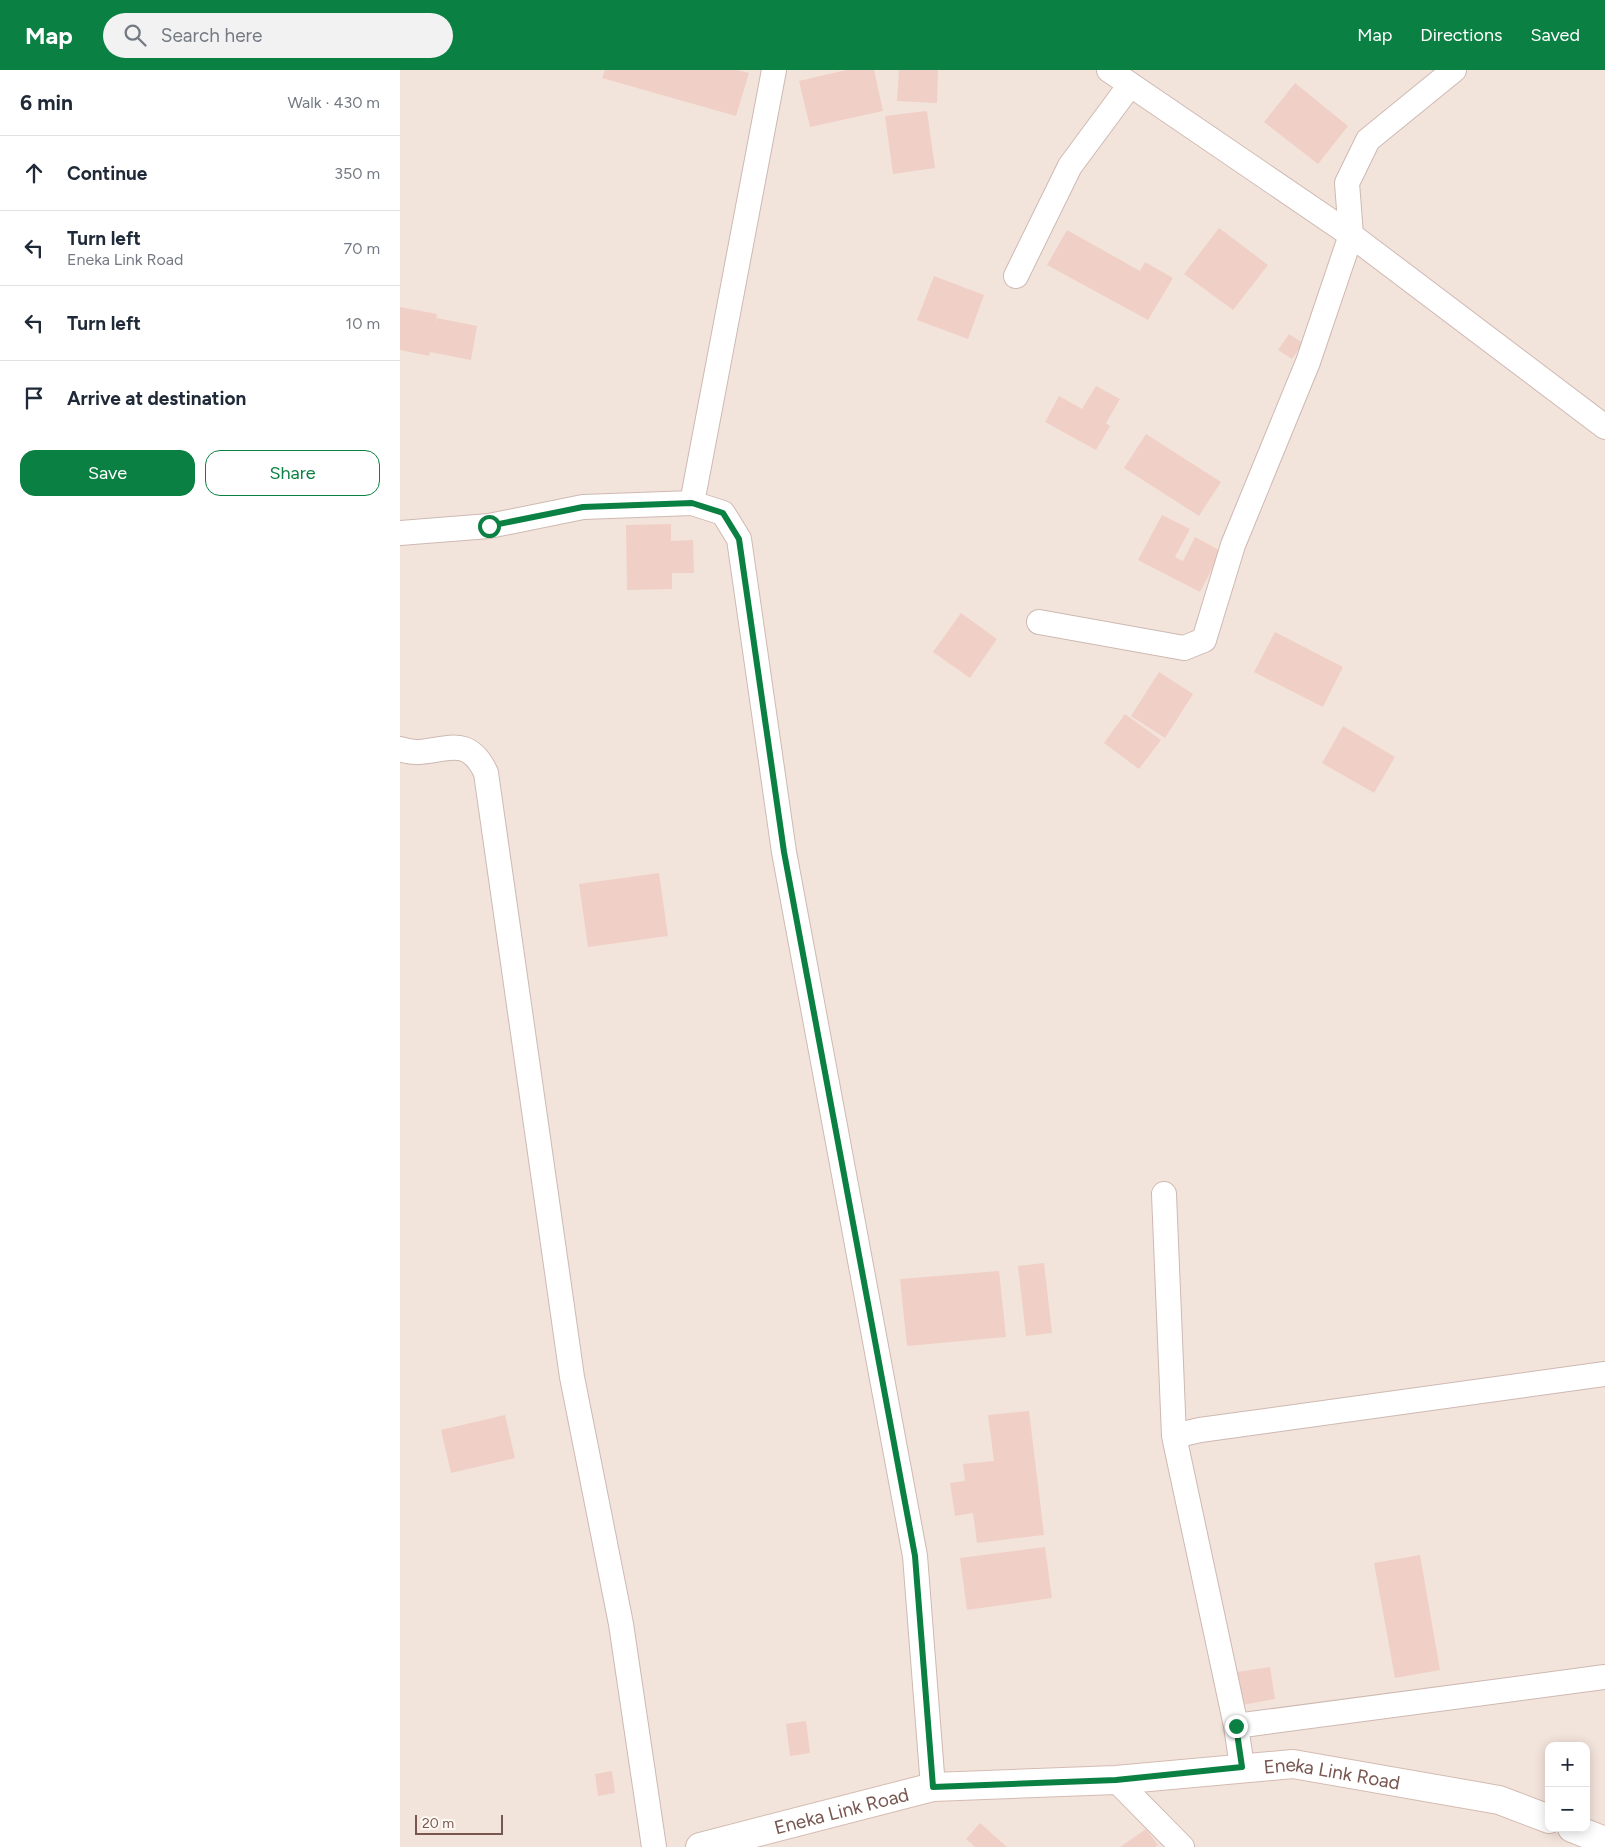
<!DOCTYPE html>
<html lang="en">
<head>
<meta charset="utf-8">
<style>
	:root { --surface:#fff; --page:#f2f2f3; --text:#1f2937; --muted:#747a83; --line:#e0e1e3; --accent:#0b8043 }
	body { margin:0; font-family:Figtree,sans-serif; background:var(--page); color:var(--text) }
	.controls { position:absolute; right:15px; bottom:15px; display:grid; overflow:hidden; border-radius:10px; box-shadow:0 2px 12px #0003 }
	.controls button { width:45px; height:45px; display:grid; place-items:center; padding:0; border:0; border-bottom:1px solid var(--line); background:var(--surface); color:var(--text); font:25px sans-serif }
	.scale { position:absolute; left:15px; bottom:12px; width:88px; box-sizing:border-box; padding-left:5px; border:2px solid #775750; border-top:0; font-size:14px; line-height:18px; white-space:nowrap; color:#775750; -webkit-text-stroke:4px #fef8f4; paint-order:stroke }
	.stop { position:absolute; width:15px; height:15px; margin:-11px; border:4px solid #0b8043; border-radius:50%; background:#fff }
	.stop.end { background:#0b8043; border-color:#fff; box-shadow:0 1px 5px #0008 }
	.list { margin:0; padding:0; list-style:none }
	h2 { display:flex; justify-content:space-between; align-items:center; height:65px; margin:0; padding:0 20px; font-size:21px }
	h2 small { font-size:16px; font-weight:400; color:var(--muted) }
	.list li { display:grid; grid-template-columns:32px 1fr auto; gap:15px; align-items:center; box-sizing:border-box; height:75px; padding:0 20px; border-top:1px solid var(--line) }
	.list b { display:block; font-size:19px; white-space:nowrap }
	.list p { margin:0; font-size:16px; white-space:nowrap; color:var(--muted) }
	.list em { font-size:16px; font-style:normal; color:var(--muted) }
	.actions { display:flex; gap:10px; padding:15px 20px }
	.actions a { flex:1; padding:11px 0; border:1px solid var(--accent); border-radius:15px; text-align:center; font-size:18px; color:var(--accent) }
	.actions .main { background:var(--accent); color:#fff }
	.icon { flex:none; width:28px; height:28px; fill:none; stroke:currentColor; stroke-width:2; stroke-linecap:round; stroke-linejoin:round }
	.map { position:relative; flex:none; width:1205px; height:1777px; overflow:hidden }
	header { display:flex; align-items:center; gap:30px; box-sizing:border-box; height:70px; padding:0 25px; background:var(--accent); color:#fff }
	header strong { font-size:24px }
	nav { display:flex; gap:28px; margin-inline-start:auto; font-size:18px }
	.search { width:350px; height:45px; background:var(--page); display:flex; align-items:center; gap:12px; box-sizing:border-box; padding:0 18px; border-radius:28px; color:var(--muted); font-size:19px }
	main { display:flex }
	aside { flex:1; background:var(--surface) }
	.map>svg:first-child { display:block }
	.residential { fill:#f3e4db; fill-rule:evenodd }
	.building { fill:#f0cfc6 }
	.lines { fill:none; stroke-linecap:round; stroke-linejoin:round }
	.street-casing { stroke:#ceb9b2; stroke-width:26 }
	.secondary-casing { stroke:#d4bbb2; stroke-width:30 }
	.street { stroke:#fff; stroke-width:24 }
	.secondary { stroke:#fff; stroke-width:28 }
	.route { stroke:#0b8043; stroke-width:6 }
	.labels { text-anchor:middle; stroke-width:4; stroke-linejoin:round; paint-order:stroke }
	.street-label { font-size:19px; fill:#775750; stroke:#fef8f4 }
</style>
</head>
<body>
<header>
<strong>Map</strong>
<div class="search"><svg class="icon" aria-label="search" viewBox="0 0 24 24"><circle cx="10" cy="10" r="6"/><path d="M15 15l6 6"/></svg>Search here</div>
<nav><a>Map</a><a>Directions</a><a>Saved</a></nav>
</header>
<main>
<aside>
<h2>6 min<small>Walk · 430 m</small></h2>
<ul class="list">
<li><svg class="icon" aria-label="ahead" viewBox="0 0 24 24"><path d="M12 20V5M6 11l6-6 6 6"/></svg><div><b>Continue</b></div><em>350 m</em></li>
<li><svg class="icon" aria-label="left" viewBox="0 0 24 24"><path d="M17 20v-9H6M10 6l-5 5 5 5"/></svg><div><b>Turn left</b><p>Eneka Link Road</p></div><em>70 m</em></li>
<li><svg class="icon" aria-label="left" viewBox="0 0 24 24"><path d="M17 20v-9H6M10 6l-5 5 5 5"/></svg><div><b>Turn left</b></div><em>10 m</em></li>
<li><svg class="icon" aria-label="arrive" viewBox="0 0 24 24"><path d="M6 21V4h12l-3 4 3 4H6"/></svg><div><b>Arrive at destination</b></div></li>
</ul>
<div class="actions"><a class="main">Save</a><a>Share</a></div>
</aside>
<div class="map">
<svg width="1205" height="1777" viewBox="0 0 1205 1777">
	<rect width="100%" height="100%" fill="#fcf3ed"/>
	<!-- residential -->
	<path class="residential" d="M0,0h1205v1777h-1205zM1149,1676h37v82h-37z"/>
	<!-- building -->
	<path class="building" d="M205,0h132l12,3 -13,43 -134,-38z
		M446,0h28l9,41 -73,16 -11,-46z
		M499,0h39l-1,33 -40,-2z
		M895,13l53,43 -30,38 -54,-42z
		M527,41l8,57 -42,6 -8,-58z
		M819,158l49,37 -35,45 -49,-36z
		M667,160l73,41 5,-9 28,16 -25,42 -101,-55z
		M534,206l50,19 -16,44 -51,-19z
		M0,237l37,7 -2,13 2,-9 40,8 -6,34 -41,-8 -1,4 -29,-6z
		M889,264l14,9 -11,16 -14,-9z
		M696,316l24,13 -14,24 4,3 -14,24 -51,-28 14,-26 23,13z
		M746,364l75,48 -22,34 -75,-48z
		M762,445l28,14 -15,28 8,4 12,-24 26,14 -21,41 -62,-32z
		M271,454v17l22,-1 1,33h-22v16l-45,1 -1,-65z
		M561,543l36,26 -27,39 -37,-26z
		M875,562l68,35 -20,40 -69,-35z
		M759,602l34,22 -28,44 -34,-22z
		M725,644l36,26 -22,29 -35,-26z
		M943,656l52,31 -21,36 -52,-30z
		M259,803l9,63 -80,11 -9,-63z
		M644,1193l8,70 -26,3 -8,-70z
		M599,1201l7,66 -99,9 -7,-67z
		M629,1341l15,124 -67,8 -4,-30 -18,3 -5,-33 15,-2 -2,-17 31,-3 -6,-46z
		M105,1345l10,43 -64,15 -10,-43z
		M645,1477l7,51 -85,12 -7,-52z
		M1020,1485l20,115 -45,8 -21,-115z
		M870,1597l5,32 -33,6 -5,-33z
		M406,1651l4,32 -20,3 -4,-32z
		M212,1701l3,22 -17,3 -3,-22z
		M580,1753l27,24h-32l-9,-8z
		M746,1759l12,16 -3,2h-35z"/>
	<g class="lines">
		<!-- street casing -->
		<g class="street-casing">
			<path id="street" d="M709,0l242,165 254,192
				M616,206l54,-110 60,-81
				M292,433l82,-433
				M0,463l89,-7 94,-19 109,-4 31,10 16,26 45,313 131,704 18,231
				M639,552l145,26 20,-8 29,-95 75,-183 43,-127 -4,-52 21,-43 86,-70
				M0,679c34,13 64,-24 86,24l86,604 49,247 33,223
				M764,1124l10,242 62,290 6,41
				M774,1366l26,-6 405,-56
				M836,1656l369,-49
				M716,1710l66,67"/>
		</g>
		<!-- secondary casing -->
		<g class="secondary-casing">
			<g id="secondary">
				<path d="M1172,1758l33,13"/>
				<path id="s1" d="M300,1777l233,-60 183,-7 177,-16 206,36 50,19"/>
			</g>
		</g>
		<!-- street -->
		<use href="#street" class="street"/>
		<!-- secondary -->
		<use href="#secondary" class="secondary"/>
	</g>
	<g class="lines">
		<!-- route -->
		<path class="route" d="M89,456l94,-19 109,-4 31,10 16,26 45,313 131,704 18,231 183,-7 126,-13 -6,-41"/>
	</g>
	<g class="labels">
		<!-- street labels -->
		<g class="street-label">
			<text dy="7" stroke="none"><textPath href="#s1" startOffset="641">Eneka Link Road</textPath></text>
			<text dy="7" stroke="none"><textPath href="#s1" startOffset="146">Eneka Link Road</textPath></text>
		</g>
	</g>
</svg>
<div class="controls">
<button>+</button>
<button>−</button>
</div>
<div class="scale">20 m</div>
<div class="stop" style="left:89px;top:456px"></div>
<div class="stop end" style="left:836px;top:1656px"></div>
</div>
</main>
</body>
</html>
